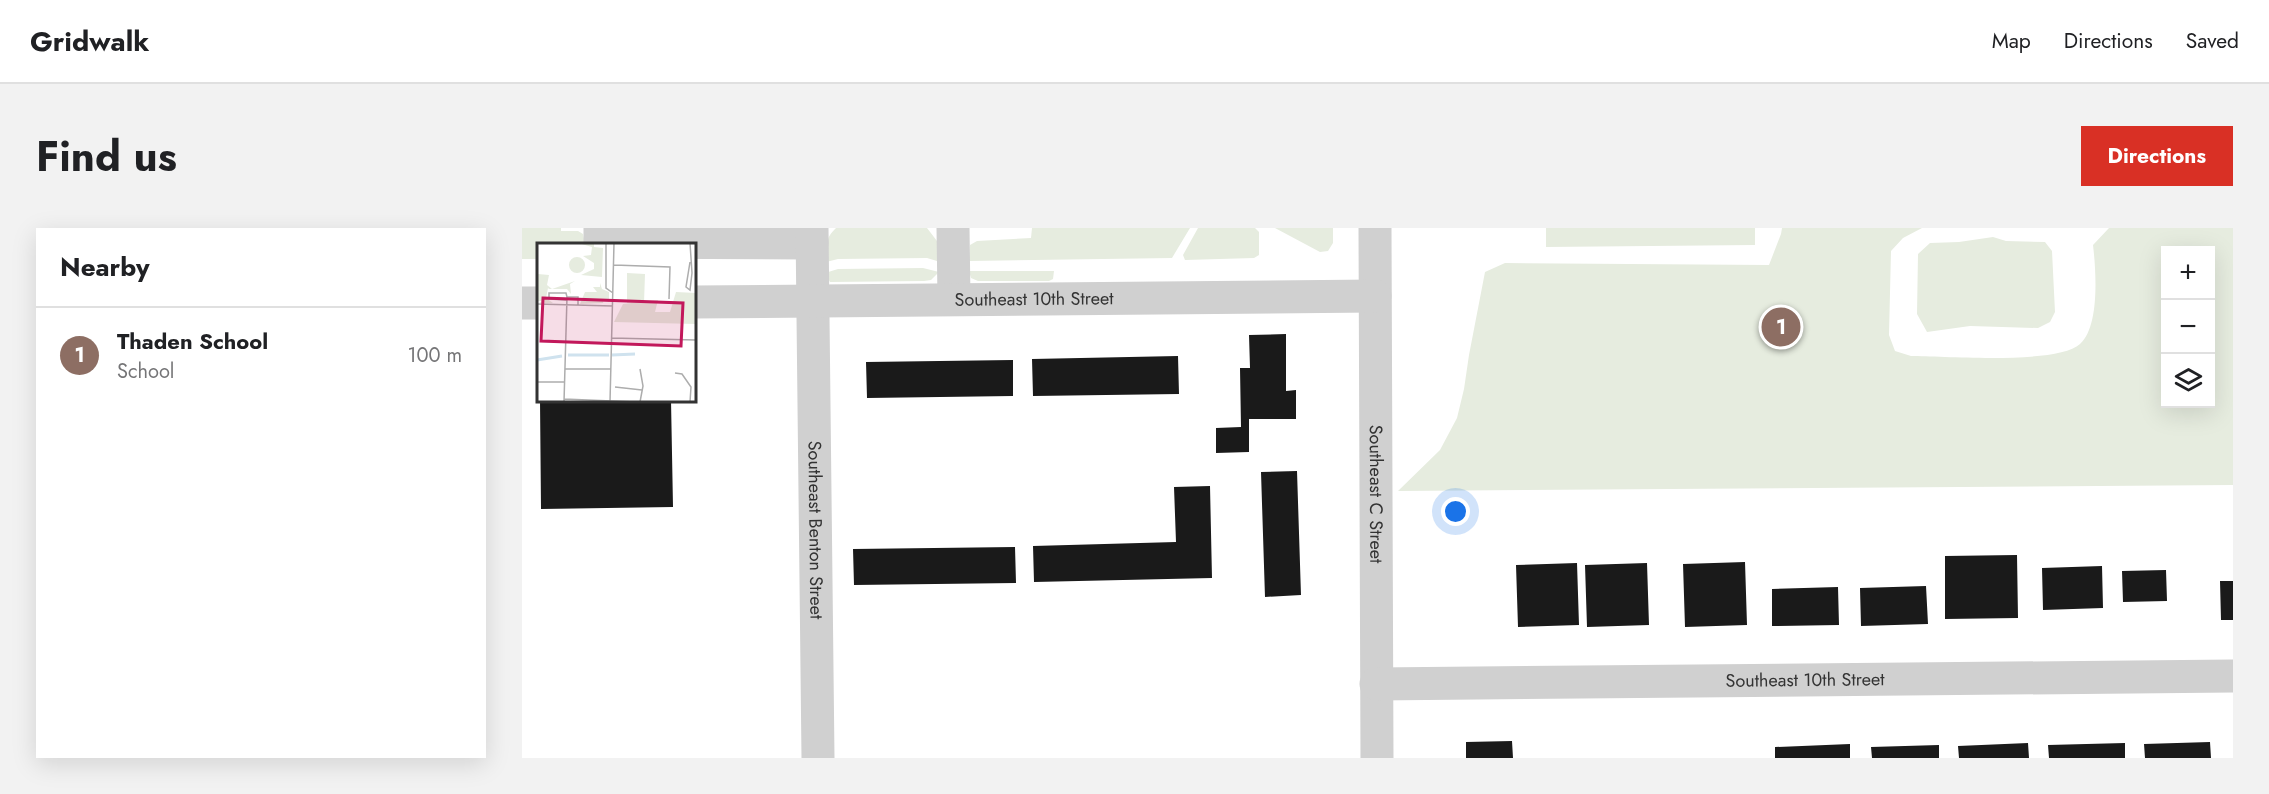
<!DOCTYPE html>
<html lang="en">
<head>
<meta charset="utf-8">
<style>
	:root { --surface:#fff; --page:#f2f2f2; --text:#202124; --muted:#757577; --line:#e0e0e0; --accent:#d93025 }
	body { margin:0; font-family:Jost,sans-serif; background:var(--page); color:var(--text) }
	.controls { position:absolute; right:18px; top:18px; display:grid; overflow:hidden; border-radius:0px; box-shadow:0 6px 24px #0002 }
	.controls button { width:54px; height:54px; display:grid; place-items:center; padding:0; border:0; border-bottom:2px solid var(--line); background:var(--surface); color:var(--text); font:30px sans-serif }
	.you { position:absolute; left:934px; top:284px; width:21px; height:21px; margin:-15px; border:4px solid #fff; border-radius:50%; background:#1a73e8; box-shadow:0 0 0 9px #1a73e833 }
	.badge { display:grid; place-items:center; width:39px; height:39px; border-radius:50%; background:var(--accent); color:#fff; font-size:20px; font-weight:700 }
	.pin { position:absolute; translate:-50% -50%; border:3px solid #fff; box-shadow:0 2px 6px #0006 }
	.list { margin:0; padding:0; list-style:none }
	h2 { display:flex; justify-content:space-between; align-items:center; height:78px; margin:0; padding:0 24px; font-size:26px }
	h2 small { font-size:20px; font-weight:400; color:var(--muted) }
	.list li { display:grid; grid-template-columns:39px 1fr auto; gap:18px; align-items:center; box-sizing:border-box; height:96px; padding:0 24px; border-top:2px solid var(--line) }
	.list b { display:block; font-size:22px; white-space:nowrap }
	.list p { margin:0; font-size:20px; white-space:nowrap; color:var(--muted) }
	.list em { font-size:20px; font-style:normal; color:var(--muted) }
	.icon { flex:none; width:33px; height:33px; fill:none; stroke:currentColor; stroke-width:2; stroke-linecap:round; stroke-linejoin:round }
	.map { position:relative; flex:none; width:1711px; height:530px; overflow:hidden; border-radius:0px }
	header { display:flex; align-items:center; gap:36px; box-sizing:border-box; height:84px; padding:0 30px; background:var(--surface); border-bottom:2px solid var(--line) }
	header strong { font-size:28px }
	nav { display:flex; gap:33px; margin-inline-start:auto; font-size:21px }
	.intro { display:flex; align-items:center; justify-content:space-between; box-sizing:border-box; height:144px; padding:0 36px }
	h1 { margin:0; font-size:42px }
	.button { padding:15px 27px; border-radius:0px; background:var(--accent); color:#fff; font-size:21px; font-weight:700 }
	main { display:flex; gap:36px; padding:0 36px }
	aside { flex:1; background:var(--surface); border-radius:0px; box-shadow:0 6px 24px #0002 }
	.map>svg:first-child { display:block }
	.green { fill:#e6ecdf; fill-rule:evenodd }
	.building { fill:#1a1a1a }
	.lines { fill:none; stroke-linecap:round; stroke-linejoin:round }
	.minor { stroke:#d0d0d0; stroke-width:33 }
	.labels { text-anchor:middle; stroke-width:6; stroke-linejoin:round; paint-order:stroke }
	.street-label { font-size:18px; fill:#333; stroke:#fff }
	.inset-river { fill:none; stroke:#cfe2ee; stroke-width:3 }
	.inset-road { fill:none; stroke:#adadad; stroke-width:1.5 }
	.view { fill:#c2185b; fill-opacity:0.15; stroke:#c2185b; stroke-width:3 }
	.inset-edge { fill:none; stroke:#333; stroke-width:3 }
</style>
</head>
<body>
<header>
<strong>Gridwalk</strong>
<nav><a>Map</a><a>Directions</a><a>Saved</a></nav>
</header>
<div class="intro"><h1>Find us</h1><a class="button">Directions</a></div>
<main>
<aside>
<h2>Nearby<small></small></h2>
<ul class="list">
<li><span class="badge" style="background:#8d6e63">1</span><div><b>Thaden School</b><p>School</p></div><em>100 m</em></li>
</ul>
</aside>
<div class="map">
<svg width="1711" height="530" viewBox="0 0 1711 530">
	<rect width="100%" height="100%" fill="#fff"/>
	<!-- green -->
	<path class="green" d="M0,0h39v3h17l5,3 2,10h-47v15h-16z
		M314,0h91l10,13v20l-10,-3 -89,1 -12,3c-1,-14 -1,-24 10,-34z
		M510,0h158l-18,30 -203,3 1,-16 7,-4 54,-3z
		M676,0h57l4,4v23l-5,3 -69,2 -2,-5z
		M753,0h58v15l-5,8 -8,1z
		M1024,0h209v17l-209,2z
		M1260,0h140l-19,10 -12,13 -2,84 6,16 16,5c34,0 146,9 169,-12 20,-18 16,-74 13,-99l16,-17h124v257l-835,6 42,-41 17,-32 7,-29 5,-34 16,-83 20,-9 264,2 12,-31zM1644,22h44v154h-44z
		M1471,9l13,4 39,1 7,9 3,61 -5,10 -12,6 -68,-2 -43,6 -10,-18 1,-60 12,-11 29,-1z
		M401,40l16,4 -8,8 -7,1 -94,1 -5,-9 13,-4z
		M447,43h85l-1,8 -4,2h-71l-7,-3z"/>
	<!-- building -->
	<path class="building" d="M764,106v57l10,-1v29h-47v33l-33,1v-25l25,-1 -1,-59h10l-1,-33z
		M656,128l1,38 -146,2 -1,-37z
		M491,132v36l-146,2 -1,-36z
		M18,172h131l2,107 -132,2z
		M775,243l4,124 -36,2 -4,-125z
		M688,258l2,92 -178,4 -1,-36 143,-4 -2,-55z
		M493,319l1,36 -162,2 -1,-36z
		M1495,327l1,63 -73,1v-63z
		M1223,334l2,63 -62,2 -2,-63z
		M1055,335l2,62 -61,2 -2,-62z
		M1125,335l2,62 -62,2 -2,-62z
		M1580,338l1,42 -60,2 -1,-42z
		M1644,342l1,31 -44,1 -1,-31z
		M1698,353h13v39h-12z
		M1404,358l2,38 -67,2 -1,-38z
		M1316,359l1,38 -67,1v-37z
		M990,513l1,17h-47v-16z
		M1688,514l1,16h-66l-1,-14z
		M1506,515l1,15h-70l-1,-12z
		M1603,515v15h-76l-1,-13z
		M1328,516v14h-75v-11z
		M1417,517v13h-67l-1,-11z"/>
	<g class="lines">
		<!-- minor -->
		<g class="minor">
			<path d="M78,0v14l212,1"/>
			<path id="s1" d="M290,0l6,530"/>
			<path d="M431,0l1,71"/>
			<path id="s2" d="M853,0l2,530"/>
			<path id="s3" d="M172,74l681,-6"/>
			<path d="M0,75h16"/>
			<path id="s4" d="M854,456l857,-8"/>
		</g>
	</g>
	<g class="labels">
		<!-- street labels -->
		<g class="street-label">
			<text dy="6" stroke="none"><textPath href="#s3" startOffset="340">Southeast 10th Street</textPath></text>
			<text dy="6" stroke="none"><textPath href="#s2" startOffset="266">Southeast C Street</textPath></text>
			<text dy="6" stroke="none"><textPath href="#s1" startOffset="302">Southeast Benton Street</textPath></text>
			<text dy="6" stroke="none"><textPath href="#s4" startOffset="429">Southeast 10th Street</textPath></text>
		</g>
	</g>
	<!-- overview -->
	<g transform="translate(15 15)">
		<rect width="159" height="159" fill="#fff"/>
		<path d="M41,0h16v4l9,1 -1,29 -21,-2 13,-6v-6l-11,-7 8,-1 1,-8zM32 22a8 8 0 1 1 16 0a8 8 0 1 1-16 0ZM90,30l18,1 -1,29h-17zM1,31l11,1 -2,10 5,4 23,-8 -5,3 1,10 -4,-5h-18l-1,-1 -2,10 7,5h-14l4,-2h-6zM63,40l2,6 7,3v10l-5,-3 -1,4 -23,1 5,-12h12l-4,-5h7zM139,49l20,1v31l-82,-2 9,-18 35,-4 -3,12h15z" fill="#e6ecdf"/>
		<path class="inset-river" d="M31,112h41M75,112l23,-1M0,117l25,-4"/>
		<path class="inset-road" d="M69,0v45l7,5M153,0l2,30 -2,17 -4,-3 4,-25M77,22l56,2 -1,32M30,57l-18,-1v-6h17l1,4M0,61l76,2M74,95l85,2M28,126h46M138,130l7,1 9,13 -1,15M0,139h28M78,144l27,3M27,156l72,3M27,159l3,-105h11v8M73,159l4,-159M103,159l3,-16 -3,-17"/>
		<path class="view" d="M6,55l140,5 -2,43 -140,-5z"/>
		<rect width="159" height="159" class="inset-edge"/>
	</g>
</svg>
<div class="controls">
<button>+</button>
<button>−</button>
<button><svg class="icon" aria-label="layers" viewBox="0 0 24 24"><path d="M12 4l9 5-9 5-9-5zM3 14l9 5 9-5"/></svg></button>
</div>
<div class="you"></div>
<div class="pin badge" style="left:1259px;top:99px;background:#8d6e63">1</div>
</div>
</main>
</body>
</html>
